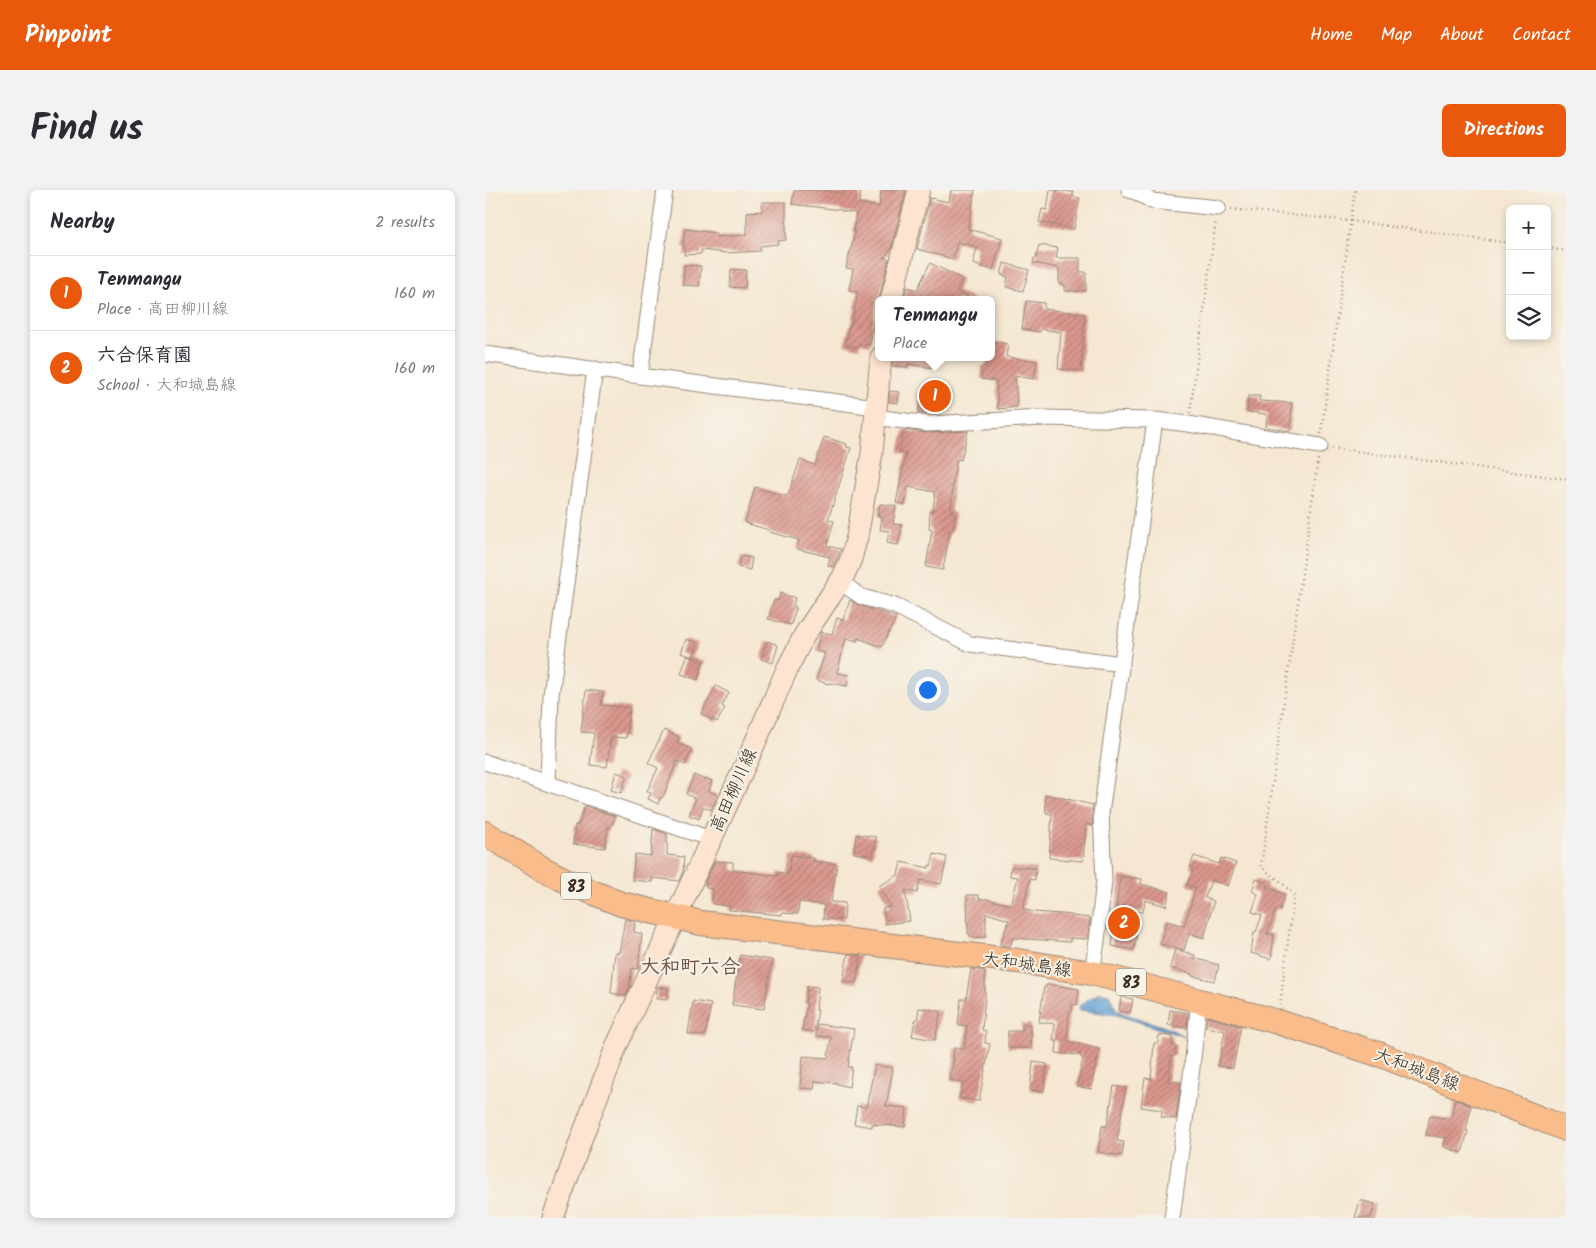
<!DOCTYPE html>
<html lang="en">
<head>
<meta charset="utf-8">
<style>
	:root { --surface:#fff; --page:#f2f2f3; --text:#2b2b33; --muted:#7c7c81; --line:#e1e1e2; --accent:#ea580c }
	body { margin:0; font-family:Kalam,"Klee One",sans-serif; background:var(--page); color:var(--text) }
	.controls { position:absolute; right:15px; top:15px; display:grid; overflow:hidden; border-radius:8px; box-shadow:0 2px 8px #0003 }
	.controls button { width:45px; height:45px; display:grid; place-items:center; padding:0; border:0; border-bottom:1px solid var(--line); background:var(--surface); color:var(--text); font:25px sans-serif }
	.you { position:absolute; left:442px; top:499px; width:18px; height:18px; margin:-12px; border:4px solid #fff; border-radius:50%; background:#1a73e8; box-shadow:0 0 0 8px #1a73e833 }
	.badge { display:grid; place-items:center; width:32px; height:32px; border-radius:50%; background:var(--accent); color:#fff; font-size:16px; font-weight:700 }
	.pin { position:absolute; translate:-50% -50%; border:2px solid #fff; box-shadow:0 1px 5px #0006 }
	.popup { position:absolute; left:390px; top:106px; width:120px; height:65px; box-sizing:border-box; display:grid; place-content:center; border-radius:8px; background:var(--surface); filter:drop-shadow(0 1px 4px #0005); font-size:16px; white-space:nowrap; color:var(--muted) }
	.popup b { font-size:19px; color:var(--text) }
	.popup::after { content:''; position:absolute; left:50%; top:100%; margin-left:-10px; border:10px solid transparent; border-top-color:var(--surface) }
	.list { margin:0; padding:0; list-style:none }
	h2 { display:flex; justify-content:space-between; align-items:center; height:65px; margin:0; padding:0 20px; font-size:21px }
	h2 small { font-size:16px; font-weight:400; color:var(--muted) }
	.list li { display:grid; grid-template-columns:32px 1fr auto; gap:15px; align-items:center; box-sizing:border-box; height:75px; padding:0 20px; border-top:1px solid var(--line) }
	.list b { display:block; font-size:19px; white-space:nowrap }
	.list p { margin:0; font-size:16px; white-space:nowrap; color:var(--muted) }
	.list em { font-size:16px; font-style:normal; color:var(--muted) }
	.icon { flex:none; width:28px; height:28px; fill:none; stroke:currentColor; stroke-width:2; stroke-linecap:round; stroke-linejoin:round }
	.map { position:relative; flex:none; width:1081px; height:1028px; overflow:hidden; border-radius:8px }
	header { display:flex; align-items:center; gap:30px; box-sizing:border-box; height:70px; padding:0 25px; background:var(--accent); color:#fff }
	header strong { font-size:24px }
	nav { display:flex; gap:28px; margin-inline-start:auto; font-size:18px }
	.intro { display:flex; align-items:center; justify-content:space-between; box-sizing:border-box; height:120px; padding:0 30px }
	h1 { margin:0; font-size:35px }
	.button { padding:12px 22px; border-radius:8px; background:var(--accent); color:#fff; font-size:18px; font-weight:700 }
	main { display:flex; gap:30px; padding:0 30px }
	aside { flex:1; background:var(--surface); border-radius:8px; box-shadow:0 2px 8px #0003 }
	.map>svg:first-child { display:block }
	.water { fill:url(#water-waves); stroke:#50667a }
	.building { fill:url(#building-hatch) }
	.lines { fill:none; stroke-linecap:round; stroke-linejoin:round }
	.minor-casing { stroke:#988878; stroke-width:17 }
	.secondary-casing { stroke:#988878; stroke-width:23 }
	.primary-casing { stroke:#988878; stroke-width:26 }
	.path { stroke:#988878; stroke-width:2.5; stroke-dasharray:1 4; stroke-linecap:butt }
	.minor { stroke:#fff; stroke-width:15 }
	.secondary { stroke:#fde4d0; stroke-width:21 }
	.primary { stroke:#f9bc8a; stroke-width:24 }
	.labels { text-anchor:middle; stroke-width:4; stroke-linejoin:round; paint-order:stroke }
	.shield { fill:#f7f3e8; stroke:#73665b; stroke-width:1 }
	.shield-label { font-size:16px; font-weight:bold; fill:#3b2a1e }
	.street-label { font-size:18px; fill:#3b2a1e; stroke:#f7f3e8 }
	.quarter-label { font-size:20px; font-weight:bold; fill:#735045; stroke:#f7f3e8 }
</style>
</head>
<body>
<header>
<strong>Pinpoint</strong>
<nav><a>Home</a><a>Map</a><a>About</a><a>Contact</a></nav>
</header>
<div class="intro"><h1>Find us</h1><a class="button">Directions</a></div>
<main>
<aside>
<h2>Nearby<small>2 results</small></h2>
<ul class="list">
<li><span class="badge">1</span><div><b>Tenmangu</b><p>Place · 高田柳川線</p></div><em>160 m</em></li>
<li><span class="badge">2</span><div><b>六合保育園</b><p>School · 大和城島線</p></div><em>160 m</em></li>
</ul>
</aside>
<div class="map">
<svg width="1081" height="1028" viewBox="0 0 1081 1028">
	<defs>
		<pattern id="water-waves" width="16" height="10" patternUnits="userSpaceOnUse" patternTransform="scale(1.25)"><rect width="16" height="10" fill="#64a2d6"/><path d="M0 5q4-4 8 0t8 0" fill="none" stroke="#5484ad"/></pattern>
		<pattern id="building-hatch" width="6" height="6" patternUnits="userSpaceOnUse" patternTransform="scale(1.25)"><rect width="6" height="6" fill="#db988e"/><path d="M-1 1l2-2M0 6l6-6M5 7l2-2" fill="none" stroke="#b37c73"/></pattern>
	</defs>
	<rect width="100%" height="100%" fill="#f7f3e8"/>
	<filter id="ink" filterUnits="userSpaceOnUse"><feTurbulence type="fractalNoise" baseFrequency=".02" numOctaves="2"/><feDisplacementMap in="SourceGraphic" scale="10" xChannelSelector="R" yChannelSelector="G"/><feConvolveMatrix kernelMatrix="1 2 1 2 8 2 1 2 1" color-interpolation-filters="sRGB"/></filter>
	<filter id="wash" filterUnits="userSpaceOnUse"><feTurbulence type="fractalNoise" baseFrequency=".0096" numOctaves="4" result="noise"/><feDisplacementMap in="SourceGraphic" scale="20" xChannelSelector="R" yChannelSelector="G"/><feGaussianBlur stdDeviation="1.12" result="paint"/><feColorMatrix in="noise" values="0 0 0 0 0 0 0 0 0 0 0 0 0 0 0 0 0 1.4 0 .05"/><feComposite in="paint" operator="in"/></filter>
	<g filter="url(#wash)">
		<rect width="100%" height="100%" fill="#f5e7d2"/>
		<!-- water -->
		<path class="water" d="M614,802l10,2 8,17c19,8 54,15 68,26l-68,-22 -37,-5 -1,-4z"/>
		<g id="blocks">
			<!-- building -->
			<path class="building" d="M309,0h25l24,3v-3h18l-2,13 20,4 2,-17h25l-15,59 -7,9 5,1 -10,40h-2l-7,46 -10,-2 -1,5 -14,-3 4,-19h2l7,-34 -9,-2 4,-21 -7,-1 9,-36h-2l3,-19 -15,-2v-1l-49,-6z
				M466,0h24l-7,39 34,9 -9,32 -20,-6 4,-17 -20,-5 -4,17 -36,-10 13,-51 19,4z
				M565,0l23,2v5l7,1 -6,31 -35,-7 3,-13 5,1z
				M277,12h24v38l-8,1v3l-18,2v5l-34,2 -25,-3v4l-17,1 1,-7 -2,-1 2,-18 31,4v4l31,-2v-23l15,-1z
				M554,55l19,3 -2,10h24v14h6v19h-21v-6l-6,-2v-15l-26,-5 1,-5h2z
				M445,73l32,16 -5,12 17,9h-70l3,-13 10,3z
				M519,73l25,7 -6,21 -17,-4 2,-10 -7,-2z
				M199,75l17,1 -2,20 -16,-1z
				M246,79l15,1 -1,18 -15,-1z
				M541,111l18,2v6l41,5 -4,57 -23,-2 3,-37 -20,-3 -1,3 -18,-3z
				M506,151l17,3 -2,13 31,4 -3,18 -19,-3 2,31 -19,2 -2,-28 -15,-2 1,-13 4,1 1,-10h4z
				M408,167h42l-2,11 -25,-4v3l-15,-1z
				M438,197l28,4 -3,15 -20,-3 -1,11 -9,-1z
				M405,201l9,1 -1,11 -9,-1z
				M763,206h12l-1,5 33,2 -2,28 -24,-4 1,-13 -20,-2z
				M419,240l24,3 40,-2 -7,29 -4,-1 -4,21 -2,32 4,1 -2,18h-3l-7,39 -17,-3 6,-37 -3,-1 1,-18h3l2,-19 -27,-5 -3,18 -9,-2 10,-49 -7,-2z
				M339,247l23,7 -1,3 5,1 -23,72 6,1 -7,25 14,3 -7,18 -6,-1 2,-9 -33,-8 2,-9 -30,-8v-2l-24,-7 10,-36 31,9 2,-1 12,-35 15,5z
				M395,314l16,2 -3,18 9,1 -4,20 -11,-2 2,-12 -9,-1 2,-13 -4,-1z
				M256,366l11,2 -2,12 -12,-3z
				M295,403l15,5 -2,8 3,1 -5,18 -23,-6 6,-19 4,1z
				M365,410l10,6 36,11 -14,30 -24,-9 -1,3 -11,-3 -9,35 12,2 -2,11 -19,-3v1l-12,-4 9,-27 -9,-2 5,-19 11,2 5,-16 6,2z
				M201,449l12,4 -5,14 -12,-4z
				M282,451l11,4 -5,18 -12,-4z
				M202,466l17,5 -6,19 -17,-6z
				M231,496l13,7 -7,13 3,2 -8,14 -16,-8z
				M101,500l17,2 -2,13 29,3 -4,30 -15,-1 -4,30 -17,-2 4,-32 -13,-1z
				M179,540l15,7 -2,6 15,6 -7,16 -8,-4 -14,36 -3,1 -2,6 -10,-5 3,-6 -4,-2 11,-23 -10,-5z
				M131,582l11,4 -6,17 -10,-3z
				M209,585l11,5 1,-2 6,3 -3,10 9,4 -7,15 -8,-3 -4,12 -10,-4 7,-16 -10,-5z
				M560,604l48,11 -1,21 -6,-2 -3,37 -34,-3 3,-44 -6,-1z
				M100,616l30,10 -4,12 -3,-1 -3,21 -32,-4 2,-19h3z
				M168,639l14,5v21l17,2 -1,14 -4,10 -26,-3 -1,4 -20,-2 3,-26 16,2z
				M371,644l20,3 -3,19 -19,-3z
				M449,664l13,3 -6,27 -21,-4 -3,13 -12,-3 5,31 -25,3 -2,-16 8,-1 -12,-21 19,-11 3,-13 28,6v-3l2,1z
				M306,665l23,3 -1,3 24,3 -6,38 14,1 -1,17 -21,-1 1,-14 -25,-3 -1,12 -16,-1v2l-53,-5 1,-4 -18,-2 1,-15 -7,-1v-8l9,-19 18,1v8l45,6v-4l10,2z
				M709,666l25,8 2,-6 15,5 -8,23 -17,-6 -6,18 9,3 -10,37 -15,-5 -5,17 -24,-6 7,-23 17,5 12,-38 -9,-3 6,-17 -3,-1z
				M526,677l25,1 -1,12 -5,-1 -7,30 11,3 38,3v1l18,2 -2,21 -18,-1v4l-57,-4 -3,8h-4l-6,-2 9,-24 -23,-7v24h-16v-3h-2l-1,-39h12v4h8l24,6 7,-28 -8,-1z
				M635,686l22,3 -1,5 29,8 -4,14 -21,-6 -2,12 -8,-1 -2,23h4l-3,16 -22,-4z
				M771,689l11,4 -1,4 19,7 -5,16 -4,-1 -9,25h7l-3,25 -20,-6 3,-21h2l6,-17 -10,-3 6,-18 -6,-3z
				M140,729l10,3 -1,10 8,2 -4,35 -6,-1 -3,20 -3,8 -15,-3 4,-41 4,1z
				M690,759l20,6 -1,3 25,7 -4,16 -23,-5v-2l-22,-6z
				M363,764l13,2 -5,27 -13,-2z
				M255,765l32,5 -8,49 -32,-4z
				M486,779l14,2v25l-3,34 4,1 -1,12 5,1 -11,57 -20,-3 4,-16 -13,-2 4,-21h-1l1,-11 10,1 3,-23 -9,-1 3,-26h5z
				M562,794l32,5 -2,16 -5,-1v8h-3l-2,29 32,8 -8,40 -14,-3 6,-28 -3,-1 1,-2 -25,-2 1,-12h-4l2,-17 -16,-2 5,-35h2z
				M322,796l11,1 -2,23h2l-4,22 -12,-2 5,-26h-2z
				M172,797l11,1 -1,12 -11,-1z
				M636,807l12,2 -3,14 -11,-2z
				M208,811l18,3 -6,32 -17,-2z
				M434,818l22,3 -6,29 -23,-4 3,-16h2z
				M685,820l18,3 -1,15 -19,-3z
				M722,827l34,9 -8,42 -15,-2 7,-35 -19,-4z
				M332,834l37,5 -6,38h4l-3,20 -12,-3v-1l-22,-2 -1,8 -14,-1 3,-32 25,2 3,-21 -15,-1z
				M537,834h9v24h-23v-17h14z
				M674,845l14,1 -1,9h4l-1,11h-4l-3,25 13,1 -5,37 -15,-2 1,-7 -21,-3 4,-29 6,1 3,-36h4z
				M548,872l14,2 -3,28 -14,-2z
				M390,875l18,3 -7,38 21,2 -2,19 -33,-3v3l-18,-3 3,-18 9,1z
				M629,896l12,2 -9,53 7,1 -2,14 -24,-4 4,-26h5z
				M970,909l16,7 -5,25h2l-6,22 -18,-6 2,-9 -20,-3 4,-19 21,3z
				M875,1010l15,4 -4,14h-16z"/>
		</g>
	</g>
	<g filter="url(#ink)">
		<use href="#blocks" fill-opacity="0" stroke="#988878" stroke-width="1"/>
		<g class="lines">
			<!-- minor casing -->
			<g class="minor-casing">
				<path id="minor" d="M644,0l7,2 16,9 66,7
					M0,164l155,22 236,31
					M155,186l25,-186
					M390,227l53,7 113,-6 114,2 33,4 132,22
					M355,392l22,15 33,9 75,38 152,20
					M0,572l226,77
					M63,593l3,-88 44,-326
					M607,783l5,-32 7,-60 -3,-67 54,-394
					M687,1028l20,-150 7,-67"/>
			</g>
			<!-- secondary casing -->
			<g class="secondary-casing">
				<path id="secondary" d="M406,110l28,-110
					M68,1028l29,-81 34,-90 132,-288 40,-92 17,-33 38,-57 8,-18 6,-22 15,-84 9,-96"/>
			</g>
			<!-- primary casing -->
			<g class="primary-casing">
				<path id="primary" d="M0,643l58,36 32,16 46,19 80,19 317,38 74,12 44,11 142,38 103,33 185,74"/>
			</g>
			<!-- path -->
			<path class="path" d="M746,19l120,12 159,22
				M1062,58l19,3
				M705,223l26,-193
				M836,244l34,-244
				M847,258l234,31
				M795,815l14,-110 -13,-13 -20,-15 57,-408"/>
			<!-- minor -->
			<use href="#minor" class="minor"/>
			<!-- secondary -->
			<use href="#secondary" class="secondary"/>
			<!-- primary -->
			<use href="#primary" class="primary"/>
		</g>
	</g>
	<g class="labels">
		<!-- shield labels -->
		<g class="shield">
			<rect x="76" y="682.5" width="30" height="27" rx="4"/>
			<rect x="631" y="778.5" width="30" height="27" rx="4"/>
		</g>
		<g class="shield-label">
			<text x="91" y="702">83</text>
			<text x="646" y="798">83</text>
		</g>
		<!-- street labels -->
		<g class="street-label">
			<text transform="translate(248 600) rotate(-66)" y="6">高田柳川線</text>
			<text transform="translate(542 774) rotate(8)" y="6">大和城島線</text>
			<text transform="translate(932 879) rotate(21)" y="6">大和城島線</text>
		</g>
		<!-- quarter labels -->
		<g class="quarter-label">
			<text x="205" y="783">大和町六合</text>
		</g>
	</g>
</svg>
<div class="controls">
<button>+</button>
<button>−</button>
<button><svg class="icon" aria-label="layers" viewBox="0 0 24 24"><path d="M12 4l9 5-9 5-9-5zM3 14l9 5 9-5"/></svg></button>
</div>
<div class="you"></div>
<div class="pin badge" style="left:450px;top:206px">1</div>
<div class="popup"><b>Tenmangu</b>Place</div>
<div class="pin badge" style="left:639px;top:733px">2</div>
</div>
</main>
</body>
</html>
